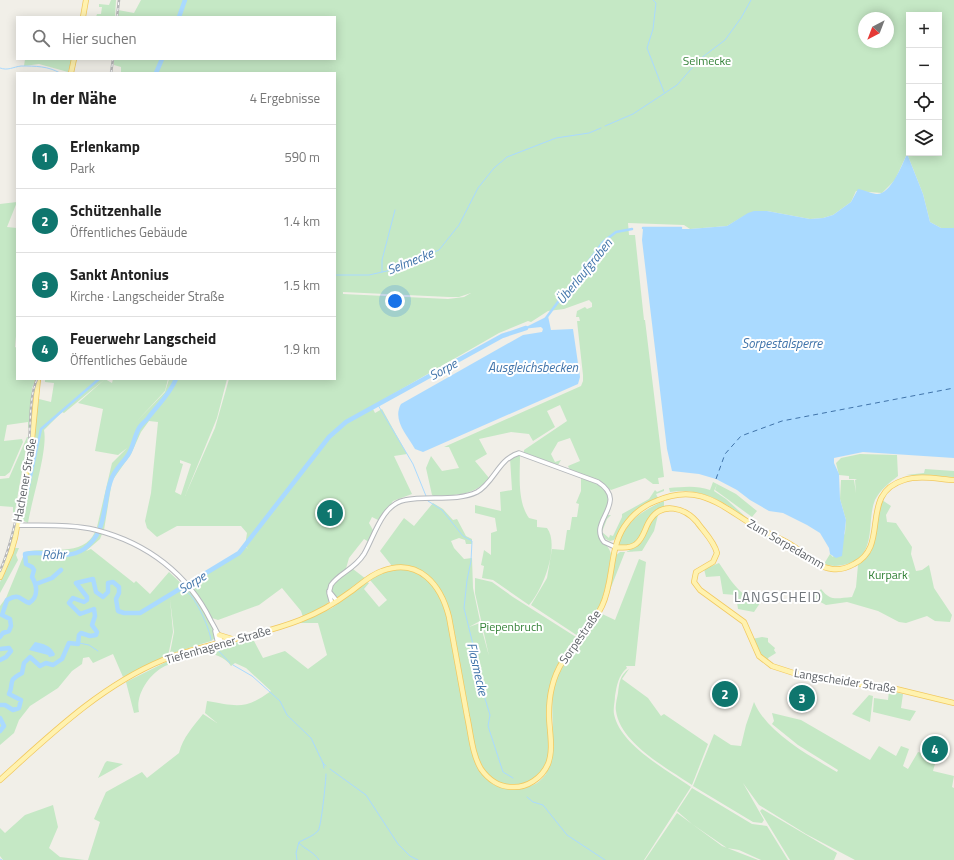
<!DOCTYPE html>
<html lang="de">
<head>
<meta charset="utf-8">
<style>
	:root { --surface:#fff; --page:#f6f6f6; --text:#222; --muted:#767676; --line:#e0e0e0; --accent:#0f766e }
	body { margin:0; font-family:"Titillium Web",sans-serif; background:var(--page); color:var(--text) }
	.controls { position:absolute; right:12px; top:12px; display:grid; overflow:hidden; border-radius:0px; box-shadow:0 2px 10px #0003 }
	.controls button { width:36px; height:36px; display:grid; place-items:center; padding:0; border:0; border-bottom:1px solid var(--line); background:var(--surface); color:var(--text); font:20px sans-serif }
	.compass { position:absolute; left:858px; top:12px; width:36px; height:36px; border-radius:50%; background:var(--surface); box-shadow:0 2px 10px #0003; rotate:222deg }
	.you { position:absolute; left:395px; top:301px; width:14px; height:14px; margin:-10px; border:3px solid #fff; border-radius:50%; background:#1a73e8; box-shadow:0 0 0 6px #1a73e833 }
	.badge { display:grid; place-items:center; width:26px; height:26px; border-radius:50%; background:var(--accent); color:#fff; font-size:13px; font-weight:700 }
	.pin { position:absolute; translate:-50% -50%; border:2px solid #fff; box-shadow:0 1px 4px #0006 }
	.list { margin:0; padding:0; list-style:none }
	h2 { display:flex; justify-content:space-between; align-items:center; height:52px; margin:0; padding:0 16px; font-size:17px }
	h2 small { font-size:13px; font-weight:400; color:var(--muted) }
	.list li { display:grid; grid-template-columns:26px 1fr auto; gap:12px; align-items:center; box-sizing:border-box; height:64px; padding:0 16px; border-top:1px solid var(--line) }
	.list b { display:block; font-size:15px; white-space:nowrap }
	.list p { margin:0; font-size:13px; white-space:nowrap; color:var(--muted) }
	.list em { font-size:13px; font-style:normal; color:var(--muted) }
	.icon { flex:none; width:22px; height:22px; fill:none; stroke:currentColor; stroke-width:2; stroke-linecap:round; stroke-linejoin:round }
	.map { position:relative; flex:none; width:954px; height:860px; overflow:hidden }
	.search { position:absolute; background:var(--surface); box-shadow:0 2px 10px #0003; left:16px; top:16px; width:320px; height:44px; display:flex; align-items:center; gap:10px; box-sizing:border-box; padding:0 14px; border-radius:0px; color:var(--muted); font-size:15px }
	.panel { position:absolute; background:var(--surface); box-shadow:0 2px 10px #0003; left:16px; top:72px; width:320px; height:308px; border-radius:0px }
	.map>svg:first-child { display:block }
	.green { fill:#c5e8c5; fill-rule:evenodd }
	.water { fill:#aadaff }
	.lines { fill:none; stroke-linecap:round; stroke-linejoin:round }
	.stream { stroke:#aadaff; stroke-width:1 }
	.canal { stroke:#aadaff; stroke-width:2.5 }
	.river { stroke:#aadaff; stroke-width:4.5 }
	.ferry { stroke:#4174aa; stroke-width:1; stroke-dasharray:5 4; stroke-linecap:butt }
	.minor-casing { stroke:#b5b8bc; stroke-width:5.5 }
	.major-casing { stroke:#f2c960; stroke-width:6 }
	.minor { stroke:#fff; stroke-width:3.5 }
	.major { stroke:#fff2af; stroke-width:4.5 }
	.rail-casing { stroke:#b6b7b8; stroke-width:2.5 }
	.rail { stroke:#fff; stroke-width:1; stroke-dasharray:3; stroke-linecap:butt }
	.labels { text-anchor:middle; stroke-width:4; stroke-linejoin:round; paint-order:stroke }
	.park-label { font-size:12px; fill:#348238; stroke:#fff }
	.street-label { font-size:12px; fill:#5f6368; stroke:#fff }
	.water-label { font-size:13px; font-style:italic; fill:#4174aa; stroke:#fff }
	.quarter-label { font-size:14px; letter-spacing:1px; fill:#70757a; stroke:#fff }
</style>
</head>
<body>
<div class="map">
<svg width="954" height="860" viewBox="0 0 954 860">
	<rect width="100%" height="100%" fill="#f1efe8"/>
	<!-- green -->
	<path class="green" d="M111,0h5l-1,17h-19l1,-3h4l1,-7h-3v-3l10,1z
		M141,0h813v228h-13l-11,-6 -7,-28 -15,-38h-2l-11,24 -13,13 -26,-2 -5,11 -18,13 -10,3 -13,1 -43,-8 -23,5 -17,10 -37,3 -6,-4 -56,-2 1,12h6l9,85h1l19,157 -6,1 1,6h-6l-8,-6 -34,12 -10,-7 -31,-13 -2,-4 12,-5 -10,-23 -12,4 -7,12 4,8 6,-2 -3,5 -34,-12v-3l43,-29 -7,-16 -13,6 8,16 -22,14 -4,-7 -18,-2 -32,7 8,15 -12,7 14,17c-14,18 -34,17 -55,18l-2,-1 -6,-27 5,-12 11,15 17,-3 -10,-21h-5l137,-61 2,-5v-6l-6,-54h3l-1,-4h-3l1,-6 8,-4 2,2 5,-2v-4l-3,-3 -25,9 -16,2 -17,11 -3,-1 -29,12 -153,88 -18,16 -83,109 2,-13 -6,-7h-64l-20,11 -10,-9 -2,-7 6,-28 7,-71 -9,-1 -8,11 -10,22 -19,27 -8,49 -7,-3 15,-64 15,-15 -9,7 -23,-4 8,-42 -25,-6 27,-24 7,4 1,-4h55l-3,12 -28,30 -8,21 8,-21 28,-29 4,-13h58l-10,39 -32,78 30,-68 14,-49h106v-306h-214v-6l-7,-2v-6h221v-42h-218l1,-7 16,3zM909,15h30v138h-30zM864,18h24v24h-24zM343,292l106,5h10l12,-4 -7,4 -16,2 -105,-5zM180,460l11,4 -10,31 -6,-3 8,-28 -3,-1z
		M25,59h47l-4,13 -29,-8 -15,2z
		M17,202l-10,25 10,1v97l-2,22 2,1v31h19l-4,9 -2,39 -2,1v-6l-21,3 -3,16 18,-2 1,3 -13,30 -5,4h-5v-36h2h-2v-236z
		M45,379h60l-41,34 -2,-1 -18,18c4,20 -12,69 -16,93l-8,-4 19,-120 12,3 3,-19 -9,-1z
		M373,409l2,4 7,-4 25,45 -13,2 18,38 -19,7 -13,20 -8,-4 -3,6 5,9 -5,10 -5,-3 -15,19 -4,14c-14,8 -20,11 -16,29l-2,3 -24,13 -2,-6 -19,-23 -23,17 -41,15 -6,-2 -22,-34 56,-37 2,2 -2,-3 83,-108 18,-15z
		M27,437h1l-15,85v-15l-13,-1v-27l9,-1z
		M860,454l37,1 1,21c-9,7 -18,14 -23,24 -9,22 3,55 -28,64 -7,2 -15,3 -23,0l6,-10 3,3 12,-24 1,-13 -6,-21 1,-19h13l2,13 -1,-13 2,-1h-8v-3l-10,-1 -3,-12 5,-5z
		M518,455h2c0,20 -3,46 9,63l8,2v7l10,1c13,17 -4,62 -18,77l-36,-25 -11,-2 2,-12 -3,-1 3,-15 7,5v-22l6,-2 -2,-13 -20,-5v-8l26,6 -1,-19 12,-2 -2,-32z
		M925,469l29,2v6l-48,-2 18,-2z
		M581,478c22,7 34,13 23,37 -3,4 -6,9 -6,15 0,11 11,14 13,24 -4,29 -8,61 -33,82l-47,-31 16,-27 5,-29 12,1 3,-20h3l2,-13h5l2,-13 -3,-1 5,-12z
		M713,482l4,2 -3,7 12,8 23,21c-25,-18 -47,-33 -79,-28l-1,-4c14,-1 27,-3 41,2z
		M717,484l19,10 21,17 -5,6 -37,-27z
		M664,489v2l-8,3 2,4 -28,17 -16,25 -4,1c-13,-4 -8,-18 -2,-26h3l-4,4 -5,13 7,6 1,-3 3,1 9,-19v-3l27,-15 6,-9 2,2z
		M882,500l9,6 -5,9 1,7 9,1 16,24 -1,7 5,17 6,-1 7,-5 5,23 18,27 -2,7 -15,-1 -8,-5 -21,7 -7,-1 -21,-11 -31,-9 -21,3 -13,-7 8,-9c10,13 16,9 31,8l4,-10 2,-22 13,-13 3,-9 2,-22z
		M664,501v9l-6,5 -4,16 -12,20 -17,1 -19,48 9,-44 5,-4h6l10,-5 -1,-4 -11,3 -4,-1 -2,-3c13,-24 22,-30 46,-41z
		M433,503l10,6 10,11 4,-1 9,17 6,3v5h-6l-1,-4 -6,-2 -8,3 3,7 10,11 8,-1 1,30 7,33 -11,6 11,-4 9,33 -14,-63v-15l17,4 21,15 63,40c-8,14 -20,26 -24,42 -7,29 12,91 -26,103 -6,3 -14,4 -21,2 -17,-4 -25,-19 -30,-35l-29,-146c-13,-32 -22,-33 -54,-37l-12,-15 24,-33 10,8z
		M95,532l7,2 -2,5 -14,12 5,-2 43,34 2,-2 14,13 19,-22 14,13 -26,18 29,-18c12,15 26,33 29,53l-4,3 -38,12h-3l4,-21 -4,-33 3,33 -5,24 -45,21 -10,-23 -20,9 -4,-6 -6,1 -1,6 -10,7 -14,17 -28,18 -11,14 -5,13 -14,12v-139l6,-8 19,-46c23,-6 58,6 70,-20z
		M767,535l29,16 9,8 -1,1 -39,-23z
		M15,548h4l-3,7 2,5 -18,33v-11z
		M639,559l7,3 -11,104h-9l1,2c-9,8 -10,17 -12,28 0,6 -2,12 -1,18 6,31 53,56 77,73l-47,73h-556l12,-38 -6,-3 12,-27 36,-20 5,6 32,-25c4,-16 14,-26 24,-39l14,9 -12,-10 2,-12c30,5 38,9 64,-10l-25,-23 -11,-5 -4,3c-6,-9 -17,-13 -28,-13 -12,4 -26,8 -38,13 -16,8 -30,29 -26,46l-5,1 -8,-31 42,-21 74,-20h12l9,17 22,-7 23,18 19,-14 -9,-32h-18l32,-15 35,-26 2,1 -5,6 15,18 8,-7 -17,-20c18,-14 47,-15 63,4 15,18 17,53 22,76 6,30 12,61 17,92 8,17 15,37 37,36 6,-1 13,0 18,-1 42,-10 18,-76 28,-105 9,-26 29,-47 45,-69l15,7z
		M719,563c13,19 19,31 41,40l-6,9 -16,-3 -2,-14 -13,-1 -3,-18 -14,1 -2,-8z
		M353,569l13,10 -28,19 -8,-8 1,-3 9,-9z
		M762,637l6,1v4l7,6 -1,2 2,3 -8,5 1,4 -9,-8 -8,-15z
		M629,669l-7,10 26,19 13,18 3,-2 44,30 -16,41c-25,-17 -72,-42 -76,-74 -1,-6 1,-12 2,-18 1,-10 2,-18 11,-24z
		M889,691l14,3 -2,14 15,3 -6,10 -37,-9 1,-14 14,2z
		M869,695l4,1 -3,26 -18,-8z
		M754,702c13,31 56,54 83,70l1,-2 -40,-25 -26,-21 2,-3 -2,-8 29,7 69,40 9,-14 17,10 5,-10 8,3 -6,17 5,3 10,-17 19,5 -4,14 21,5 -2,11 2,1v72h-99l-49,-26 -47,-29 -16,-22 21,37 -2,3 -9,-1 -60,-36 21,-52 17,11 10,1 5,-21z
		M107,761l16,3 -25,14 7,-15z
		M692,788l60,36 15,2 21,34h-27l-22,-10 -12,-2 -35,-24 -15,-13z
		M53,805l5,22 -9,21 11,9 25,3h-82l-3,-4v-28l5,5 20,-18z
		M762,809l75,44 -3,7h-44l-30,-49z
		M677,813l45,33 36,14h-113z"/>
	<!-- water -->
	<path class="water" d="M906,156h2l15,38 7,28 11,6h13v230l-91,-6 -29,6v5l5,11 1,25 6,21 -4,36 -6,2 -6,-4 -1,-6 -9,-15 -13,-8 -24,-12 -14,-2 -19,-11 -13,-10 -21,-11 -17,-5 -27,-3 -5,-22 -25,-209 1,-11h47l37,-3 21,-13 6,-2h13l43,8 13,-1 10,-3 18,-13 7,-13c6,1 12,4 18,5 14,2 26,-29 30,-38z
		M548,316l3,14 22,-1 7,48 -2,7 -155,68 -8,-3c-8,-14 -23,-29 -14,-45l122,-69 19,-3 1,-3 -2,-2 -19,2z
		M35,642c9,2 15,3 20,12l-1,2 -5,1 -1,-2 -19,-5z"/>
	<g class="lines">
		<!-- stream -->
		<path class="stream" d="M653,0l3,3 -3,26 -6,19 17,44
			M0,68c8,3 13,-1 21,-2 14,0 27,0 39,7
			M605,126l28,-12 44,-29 23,-26 25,-19 16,-22 10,-18
			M382,272v-12l13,-50
			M335,275h34l22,-5 48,-20 20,-25 19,-37 16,-20 13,-11 49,-19 33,-5 12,-5
			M378,405l35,59 13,32
			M428,501l14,9 21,26 9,5 -1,20 -4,19 -3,28 15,61 1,13 10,33 -2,11 15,46 10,6
			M178,590c2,0 6,1 9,2 9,6 23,37 24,48
			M79,643l10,2 9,6
			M216,648l14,15
			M233,665l19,11 28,25 7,14 24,23 12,25 3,3
			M323,763l1,5
			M330,769l36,26 32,49 12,12 8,4
			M527,797l6,5 10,3 24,30 38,25
			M299,843c7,7 15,9 20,17
			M0,859l2,1
			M297,860l-1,-7 3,-11c6,-3 14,-6 19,-11 3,-3 8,-50 8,-57"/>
		<!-- canal -->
		<path class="canal" d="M643,228h38
			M546,318l57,-76 13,-10 16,-3
			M23,514l18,-85 58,-50"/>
		<!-- river -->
		<path class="river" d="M179,17l6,-17
			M156,73l6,-14
			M36,584l16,-6 9,-8
			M0,637l3,-4 6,-2 2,-5 -1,-7 -8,-4 5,-15c13,-7 12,-1 22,3 10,-6 8,-18 3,-26l2,-7 -2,-3 -6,-3 -1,-10c20,-5 40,8 59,-5 24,-17 18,-45 27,-69 3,-10 11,-16 17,-25 5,-8 6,-17 10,-25 2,-5 7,-8 10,-12 10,-13 22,-24 28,-39
			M0,649l9,-1 2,3 -5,6 -6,3
			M0,705h5l8,5 6,-2 2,-8 -12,-6c6,-13 -3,-12 13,-21l2,-10 6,-6 10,9 6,-3 7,2 9,-6 7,-16 9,1 1,-9 2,-2 9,3 6,-1 1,-3 -5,-7 3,-9 -1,-7 -14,5 -11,-11 4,-5 11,4 3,-2v-3l-11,-14 17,-4 3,13 7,5 5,-5v-9l5,-1 6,5v6l-3,6 2,12 6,2h16l99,-60 90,-116 17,-15 156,-86 24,-8
			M0,718l4,8 -4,5"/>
		<!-- ferry -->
		<path class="ferry" d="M716,479l9,-25 16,-18 41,-15 172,-33"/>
		<!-- minor casing -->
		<g class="minor-casing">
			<path id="minor" d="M17,525c26,1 53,-1 79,5 51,13 92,44 115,91 4,7 8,14 11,22
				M329,591l8,10
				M332,604l-3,-11 2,-8c8,-12 23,-15 33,-31 10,-17 18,-50 41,-54 21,-5 52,2 72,-8 17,-9 21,-33 42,-39l79,29c32,21 -11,39 6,60l11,5
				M215,631l3,13"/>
		</g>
		<!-- major casing -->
		<g class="major-casing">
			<path id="major" d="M83,17l3,-17
				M71,73l3,-14
				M615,547c7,1 16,1 21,-3 8,-6 9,-17 14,-24 12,-19 35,-12 47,2 7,10 17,19 20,31l-4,9 -17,10 -2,10 6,8 44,32 15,34 13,10 34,11 86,11 62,15
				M0,577l11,-25 4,-14 17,-99 6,-60
				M219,635l13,4
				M0,780c50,-45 100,-94 163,-120 44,-18 92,-22 137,-40 18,-7 34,-16 50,-28 10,-7 20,-17 32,-21 37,-14 59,14 67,46 6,33 12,66 18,99 4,18 5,38 14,53 7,10 18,18 31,18 15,1 30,-9 36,-23 6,-15 1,-34 1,-50 0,-9 1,-19 3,-27 8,-35 36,-51 50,-81 12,-25 7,-56 22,-79 8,-12 19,-21 32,-26 43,-19 65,5 100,26 12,7 25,11 37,19 13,8 22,21 39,23 7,1 15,-1 22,-5 37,-18 4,-70 50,-84 15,-5 34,-1 50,0"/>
		</g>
		<!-- minor -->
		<use href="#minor" class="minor"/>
		<!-- major -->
		<use href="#major" class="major"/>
		<!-- rail casing -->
		<g class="rail-casing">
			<path id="rail" d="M117,17l2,-17
				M111,73l2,-14
				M0,571c15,-34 24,-91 29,-129 2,-20 0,-44 8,-63"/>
		</g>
		<!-- rail -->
		<use href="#rail" class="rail"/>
	</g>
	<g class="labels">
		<!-- park labels -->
		<g class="park-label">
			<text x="707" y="65">Selmecke</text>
			<text x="888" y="579">Kurpark</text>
			<text x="511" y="631">Piepenbruch</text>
		</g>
		<!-- street labels -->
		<g class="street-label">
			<text transform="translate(25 480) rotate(-80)" y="4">Hachener Straße</text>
			<text transform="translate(786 544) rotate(30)" y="4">Zum Sorpedamm</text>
			<text transform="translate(580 637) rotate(-55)" y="4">Sorpestraße</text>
			<text transform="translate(218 645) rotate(-16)" y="4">Tiefenhagener Straße</text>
			<text transform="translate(845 681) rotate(9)" y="4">Langscheider Straße</text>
		</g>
		<!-- water labels -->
		<g class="water-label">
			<text transform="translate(410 261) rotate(-22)" y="5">Selmecke</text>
			<text transform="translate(584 271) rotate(-51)" y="5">Überlaufgraben</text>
			<text x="782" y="348">Sorpestalsperre</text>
			<text x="533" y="372">Ausgleichsbecken</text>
			<text transform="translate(443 369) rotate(-29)" y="5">Sorpe</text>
			<text transform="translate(54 554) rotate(-1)" y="5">Röhr</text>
			<text transform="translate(192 582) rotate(-31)" y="5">Sorpe</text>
			<text transform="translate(478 669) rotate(77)" y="5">Flasmecke</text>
		</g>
		<!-- quarter labels -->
		<g class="quarter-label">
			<text x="778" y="602">LANGSCHEID</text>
		</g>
	</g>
</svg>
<div class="controls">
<button>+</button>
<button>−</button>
<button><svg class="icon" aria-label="locate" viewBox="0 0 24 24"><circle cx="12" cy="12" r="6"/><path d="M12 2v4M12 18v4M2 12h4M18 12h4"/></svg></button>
<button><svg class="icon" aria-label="layers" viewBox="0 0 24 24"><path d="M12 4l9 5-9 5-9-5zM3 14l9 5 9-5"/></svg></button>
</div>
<svg class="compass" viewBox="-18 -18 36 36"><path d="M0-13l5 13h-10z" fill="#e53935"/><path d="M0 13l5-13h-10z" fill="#767676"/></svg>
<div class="you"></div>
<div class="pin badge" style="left:330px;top:513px">1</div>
<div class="pin badge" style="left:725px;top:694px">2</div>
<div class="pin badge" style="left:802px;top:698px">3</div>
<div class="pin badge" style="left:935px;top:749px">4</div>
<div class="search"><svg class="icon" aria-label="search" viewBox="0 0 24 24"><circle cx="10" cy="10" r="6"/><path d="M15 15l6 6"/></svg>Hier suchen</div>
<section class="panel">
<h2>In der Nähe<small>4 Ergebnisse</small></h2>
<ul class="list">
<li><span class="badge">1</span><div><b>Erlenkamp</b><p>Park</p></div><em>590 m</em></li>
<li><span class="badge">2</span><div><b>Schützenhalle</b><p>Öffentliches Gebäude</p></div><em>1.4 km</em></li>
<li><span class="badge">3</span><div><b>Sankt Antonius</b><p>Kirche · Langscheider Straße</p></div><em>1.5 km</em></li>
<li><span class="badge">4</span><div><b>Feuerwehr Langscheid</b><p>Öffentliches Gebäude</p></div><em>1.9 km</em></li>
</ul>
</section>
</div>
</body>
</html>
